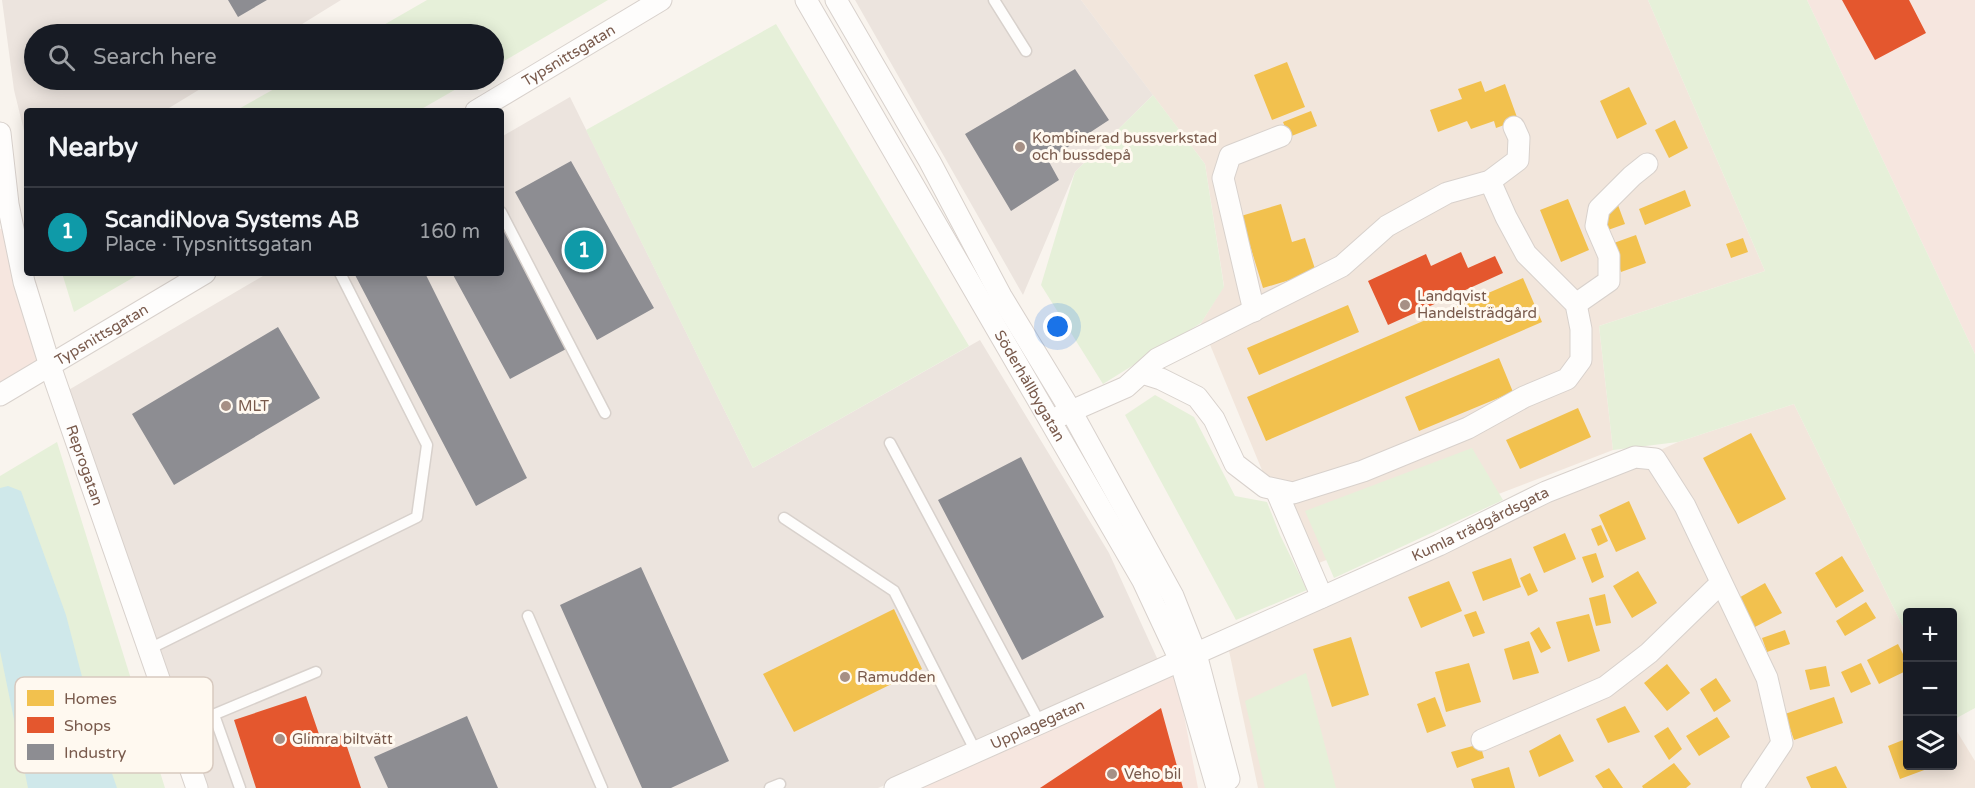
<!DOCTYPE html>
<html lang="en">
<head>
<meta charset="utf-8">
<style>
	:root { --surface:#171b24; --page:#242831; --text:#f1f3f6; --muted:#9ea1a6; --line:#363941; --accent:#ea580c }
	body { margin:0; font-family:"Varela Round",sans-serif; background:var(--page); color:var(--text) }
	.controls { position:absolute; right:18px; bottom:18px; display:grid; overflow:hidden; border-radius:6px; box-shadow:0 3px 15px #0003 }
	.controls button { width:54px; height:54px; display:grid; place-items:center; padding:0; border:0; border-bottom:2px solid var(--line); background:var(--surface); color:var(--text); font:30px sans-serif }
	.you { position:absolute; left:1058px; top:327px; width:21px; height:21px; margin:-15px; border:4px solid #fff; border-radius:50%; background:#1a73e8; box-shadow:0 0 0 9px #1a73e833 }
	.badge { display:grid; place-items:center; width:39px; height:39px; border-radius:50%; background:var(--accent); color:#fff; font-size:20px; font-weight:700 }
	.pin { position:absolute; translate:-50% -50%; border:3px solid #fff; box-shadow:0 2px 6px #0006 }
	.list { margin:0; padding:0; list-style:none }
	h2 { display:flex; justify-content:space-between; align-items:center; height:78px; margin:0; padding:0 24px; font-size:26px }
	h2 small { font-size:20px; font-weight:400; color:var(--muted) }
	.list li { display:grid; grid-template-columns:39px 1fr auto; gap:18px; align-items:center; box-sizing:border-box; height:90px; padding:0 24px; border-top:2px solid var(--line) }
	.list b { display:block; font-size:22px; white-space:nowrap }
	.list p { margin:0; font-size:20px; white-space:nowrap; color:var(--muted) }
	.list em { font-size:20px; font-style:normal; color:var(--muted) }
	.icon { flex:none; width:33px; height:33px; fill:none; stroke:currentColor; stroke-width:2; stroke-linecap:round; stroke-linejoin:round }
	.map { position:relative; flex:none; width:1975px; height:788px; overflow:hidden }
	.search { position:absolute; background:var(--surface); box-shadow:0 3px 15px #0003; left:24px; top:24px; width:480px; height:66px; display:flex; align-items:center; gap:15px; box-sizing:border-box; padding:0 21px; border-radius:33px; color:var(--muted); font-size:22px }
	.panel { position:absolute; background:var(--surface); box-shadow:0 3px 15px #0003; left:24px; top:108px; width:480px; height:168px; border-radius:6px }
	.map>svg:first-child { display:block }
	.residential { fill:#f2e6dc }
	.commercial { fill:#f6e6df }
	.industrial { fill:#ece4de }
	.green { fill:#e6f0d9 }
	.water { fill:#cfe8ea }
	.homes { fill:#f2c14e }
	.shops { fill:#e4572e }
	.industry { fill:#8d8d92 }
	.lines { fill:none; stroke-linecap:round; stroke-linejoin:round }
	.service-casing { stroke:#d8d1cc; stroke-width:13 }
	.minor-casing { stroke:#d8d1cc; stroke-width:23 }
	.service { stroke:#fefdfc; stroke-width:10 }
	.minor { stroke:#fefdfc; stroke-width:21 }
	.poi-dot { fill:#a69085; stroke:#fff9f0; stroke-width:2 }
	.labels { text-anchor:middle; stroke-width:6; stroke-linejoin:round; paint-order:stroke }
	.street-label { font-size:15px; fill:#795a4c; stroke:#fff9f0 }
	.poi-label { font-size:15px; fill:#795a4c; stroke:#fff9f0; text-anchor:start }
	.key { fill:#fff9f0; stroke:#d7c9bf; stroke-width:1.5 }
	.key-label { font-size:16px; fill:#795a4c }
</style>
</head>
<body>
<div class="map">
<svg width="1975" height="788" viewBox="0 0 1975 788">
	<rect width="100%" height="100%" fill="#f9f4ee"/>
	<!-- residential -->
	<path class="residential" d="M1081,0h567l117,271 -166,55 14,124 -310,119 -102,-246 23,-37 -19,-122z
		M1794,404l113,231 1,131h44l1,-41 22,36v27h-717l-30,-142 450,-204z"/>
	<!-- commercial -->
	<path class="commercial" d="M1807,0h168v354z
		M13,227l37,139 -50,29v-166z
		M1172,653l26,135h-305z"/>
	<!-- industrial -->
	<path class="industrial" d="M2,0h339l-55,34h-252v46h181l-51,31h-137v32l-13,-53z
		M855,0h226l72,95 -78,77 -52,123z
		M570,97l183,371 227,-128 129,213 53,116 -284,119h-681l-137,-393 208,-122h233v-136z"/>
	<!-- green -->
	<path class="green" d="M427,0h181l-114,67v-33h-126z
		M1648,0h159l168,354v354l-22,12 -1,-108h-44l-1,23 -113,-231 -116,38 -65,8 -14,-124 166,-55z
		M776,24l193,322 -216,122 -167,-338z
		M290,80h182l-54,31h-183z
		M1153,95l52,69 19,123 -23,36 -98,61 -62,-99 34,-113z
		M62,273h79l-67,39z
		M1155,395l39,22 41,79 32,6 13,33 27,55 -71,30 -111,-205z
		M57,442l108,346h-165v-312z
		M1472,448l31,52 -169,78 -29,-67z
		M1306,673l30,115h-71l-20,-87z"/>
	<!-- water -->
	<path class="water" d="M8,486l13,5 45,124 26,100 25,73h-89l-28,-137v-163z"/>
	<!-- homes -->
	<path class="homes" d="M1287,62l18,45 -33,13 -18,-45z
		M1481,81l4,11 20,-8 13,36 -22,8 -2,-7 -23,8 -4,-8 -29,11 -8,-22 32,-11 -4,-10z
		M1629,87l18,37 -30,15 -17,-38z
		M1311,111l6,15 -28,11 -6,-15z
		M1675,120l13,28 -19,10 -14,-28z
		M1685,190l6,16 -46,19 -6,-16z
		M1568,199l21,51 -28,12 -21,-52z
		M1281,204l11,38 13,-4 11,34 -53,16 -22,-72z
		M1618,205l7,19 -17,6 -6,-19z
		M1636,235l10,28 -25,9 -10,-28z
		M1743,238l5,14 -17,6 -5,-14z
		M1523,278l19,44 -276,119 -19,-44z
		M1348,305l11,27 -100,43 -12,-27z
		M1499,358l14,34 -94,39 -14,-34z
		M1578,408l13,29 -71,32 -14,-29z
		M1751,433l35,66 -48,25 -35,-66z
		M1629,501l17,38 -30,13 -17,-37z
		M1601,525l7,16 -10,5 -7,-17z
		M1565,533l11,26 -32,14 -11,-26z
		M1596,553l8,24 -12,6 -10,-26z
		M1842,556l22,35 -28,17 -21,-35z
		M1511,558l10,29 -38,14 -11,-29z
		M1638,571l19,32 -25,15 -19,-32z
		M1530,573l8,18 -10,5 -8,-18z
		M1449,581l13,30 -41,17 -13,-31z
		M1765,583l17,30 -31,16 -16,-29z
		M1605,594l6,29 -15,3 -7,-28z
		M1866,602l10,16 -31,18 -9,-15z
		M894,609l28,60 -128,63 -31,-58z
		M1476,611l9,22 -12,4 -9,-22z
		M1589,614l11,37 -32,11 -12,-40z
		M1539,627l12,21 -10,5 -11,-20z
		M1785,630l5,14 -23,8 -5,-14z
		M1351,637l18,58 -37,12 -19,-58z
		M1529,641l10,32 -26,7 -9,-31z
		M1898,644l10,20v6l-29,14 -12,-24z
		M1469,663l12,39 -35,10 -11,-40z
		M1861,663l10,21 -20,9 -10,-21z
		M1667,664l23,29 -23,18 -23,-28z
		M1826,666l4,20 -20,4 -5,-20z
		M1716,678l15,23 -17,11 -14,-23z
		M1435,697l11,29 -19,7 -10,-29z
		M1834,697l9,26 -49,17 -9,-26z
		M1625,706l15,26 -32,11 -12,-24z
		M1717,717l13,20 -31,19 -13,-20z
		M1668,727l14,22 -13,11 -15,-24z
		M1560,734l14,27 -35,16 -10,-26z
		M1908,738v28h27l-35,13 -12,-33z
		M1480,744l4,14 -27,10 -6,-16z
		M1674,763l17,21 -5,4h-43l-1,-2z
		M1836,766l11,22h-36l-5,-11z
		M1509,767l6,21h-41l-3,-9z
		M1609,768l14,20h-20l-8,-12z"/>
	<!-- shops -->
	<path class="shops" d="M1842,0h67l17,33 -51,27z
		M1461,252l7,16 27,-12 8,17 -115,52 -20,-44 58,-27 5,12z
		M306,696l16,47 21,-8 18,53h-105l-22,-68z
		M1161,708l22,80h-143z"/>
	<!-- industry -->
	<path class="industry" d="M228,0h39l-29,17z
		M1075,69l34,51 -61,40 11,20 -48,31 -46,-77z
		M571,161l83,147 -57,32 -82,-148z
		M501,224l67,124 -58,31 -58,-106h49z
		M354,273h71l102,205 -51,28z
		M278,327l42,71 -146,87 -42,-71z
		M1021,457l83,160 -82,43 -84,-160z
		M641,567l88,194 -58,27h-29l-82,-183z
		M467,716l31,72h-110l-14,-31z"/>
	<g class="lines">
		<!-- service casing -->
		<g class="service-casing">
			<path id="service" d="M994,0l32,51
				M501,212l104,201
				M890,443l150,280
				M784,518l110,73 82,161
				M528,616l74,172
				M149,649l268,-132 10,-72 -87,-172
				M214,715l26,73
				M177,730l139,-58
				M770,788l10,-4"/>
		</g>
		<!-- minor casing -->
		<g class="minor-casing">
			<g id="minor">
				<path id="s1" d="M806,0l337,581 37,79 37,128"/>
				<path d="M836,0l94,162 71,134 70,115 102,185 23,58 33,125"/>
				<path id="s2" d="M476,111l185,-111"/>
				<path id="s3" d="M0,133l8,71 16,78 26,84 147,422"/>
				<path d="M1576,304l33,-23v-25l-13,-30 3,-17 33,-33 15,-12"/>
				<path d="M1254,311l-31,-133 7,-22 51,-20"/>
				<path d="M1142,373l19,6 36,18 17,22 21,45 30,23 28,6 70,-22 105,-43 56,-31 43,-18 14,-19v-31l-5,-25 -50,-50 -20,-37 -16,-36"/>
				<path id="s4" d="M0,395l205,-122"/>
				<path d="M1060,416l66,-29 31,-28 185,-93 45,-40 60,-33 43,-12 28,-21 1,-22 -5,-11"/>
				<path d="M1276,490l46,107"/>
				<path d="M1482,740l123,-53 44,-34 72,-70"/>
				<path id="s5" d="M895,788l544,-243 107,-53 89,-35 20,2 30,47 82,172 15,65 -30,45"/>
			</g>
		</g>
		<!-- service -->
		<use href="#service" class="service"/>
		<!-- minor -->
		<use href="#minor" class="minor"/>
	</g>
	<!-- markers -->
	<g class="poi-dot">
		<circle cx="1020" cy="147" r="6"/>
		<circle cx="1405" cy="305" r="6"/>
		<circle cx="226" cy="406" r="6"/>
		<circle cx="845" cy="677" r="6"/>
		<circle cx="280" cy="739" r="6"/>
		<circle cx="1112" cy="774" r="6"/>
	</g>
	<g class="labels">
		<!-- street labels -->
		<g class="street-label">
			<text dy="5" stroke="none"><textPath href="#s2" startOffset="108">Typsnittsgatan</textPath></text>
			<text dy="5" stroke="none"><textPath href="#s4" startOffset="118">Typsnittsgatan</textPath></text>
			<text dy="5" stroke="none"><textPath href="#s1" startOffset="446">Söderhällbygatan</textPath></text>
			<text dy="5" stroke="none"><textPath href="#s3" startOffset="344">Reprogatan</textPath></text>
			<text dy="5" stroke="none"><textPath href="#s5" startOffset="642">Kumla trädgårdsgata</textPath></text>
			<text dy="5" stroke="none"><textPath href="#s5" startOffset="156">Upplagegatan</textPath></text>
		</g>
		<!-- poi labels -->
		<g class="poi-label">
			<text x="1032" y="143">Kombinerad bussverkstad<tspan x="1032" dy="17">och bussdepå</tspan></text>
			<text x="1417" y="301">Landqvist<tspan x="1417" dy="17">Handelsträdgård</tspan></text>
			<text x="238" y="411">MLT</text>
			<text x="857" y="682">Ramudden</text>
			<text x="292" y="744">Glimra biltvätt</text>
			<text x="1124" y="779">Veho bil</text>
		</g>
	</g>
	<!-- legend -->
	<rect x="15" y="677" width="198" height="96" rx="9" class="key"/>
	<rect x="27" y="690" width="27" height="16" fill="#f2c14e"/>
	<rect x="27" y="717" width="27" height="16" fill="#e4572e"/>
	<rect x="27" y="744" width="27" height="16" fill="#8d8d92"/>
	<g class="key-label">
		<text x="64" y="704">Homes</text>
		<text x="64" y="731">Shops</text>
		<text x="64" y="758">Industry</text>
	</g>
</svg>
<div class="controls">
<button>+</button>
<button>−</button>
<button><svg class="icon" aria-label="layers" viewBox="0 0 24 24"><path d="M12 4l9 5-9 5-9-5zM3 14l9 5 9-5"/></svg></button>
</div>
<div class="you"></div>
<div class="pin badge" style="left:584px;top:250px;background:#0f9aa8">1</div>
<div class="search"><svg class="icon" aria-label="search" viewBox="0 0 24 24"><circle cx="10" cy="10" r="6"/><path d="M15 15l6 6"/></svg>Search here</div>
<section class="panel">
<h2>Nearby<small></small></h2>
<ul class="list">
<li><span class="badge" style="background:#0f9aa8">1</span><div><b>ScandiNova Systems AB</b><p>Place · Typsnittsgatan</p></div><em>160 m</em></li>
</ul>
</section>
</div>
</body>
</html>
